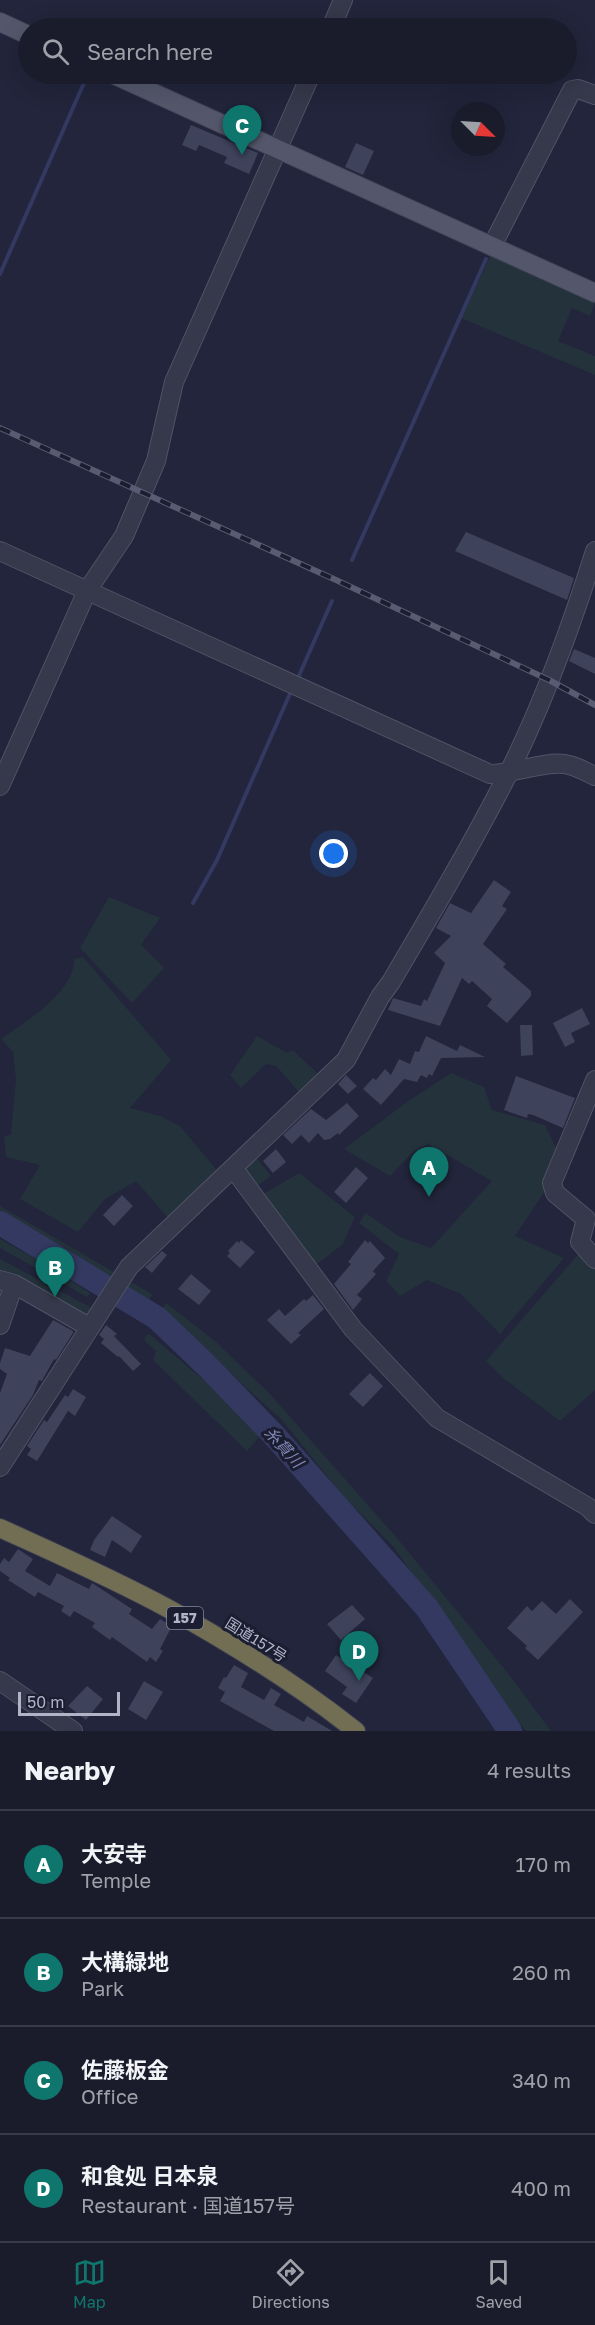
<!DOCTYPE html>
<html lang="en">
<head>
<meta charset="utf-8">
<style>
	:root { --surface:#1a1c2c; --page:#272938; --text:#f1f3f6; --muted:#9fa1a9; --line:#383a48; --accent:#0f766e }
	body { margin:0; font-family:"Golos Text","Noto Sans JP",sans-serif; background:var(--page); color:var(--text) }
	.compass { position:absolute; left:451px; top:102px; width:54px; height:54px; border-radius:50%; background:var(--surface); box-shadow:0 6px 24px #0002; rotate:114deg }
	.scale { position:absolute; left:18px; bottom:15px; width:102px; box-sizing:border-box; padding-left:6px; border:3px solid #b1b3c7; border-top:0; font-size:16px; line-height:21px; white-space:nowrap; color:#b1b3c7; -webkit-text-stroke:4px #1b1d30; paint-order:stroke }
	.you { position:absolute; left:334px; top:854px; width:21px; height:21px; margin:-15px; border:4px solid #fff; border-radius:50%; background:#1a73e8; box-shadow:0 0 0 9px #1a73e833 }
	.badge { display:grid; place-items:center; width:39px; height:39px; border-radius:50%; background:var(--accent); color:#fff; font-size:20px; font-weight:700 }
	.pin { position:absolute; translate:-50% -50px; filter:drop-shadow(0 2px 3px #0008) }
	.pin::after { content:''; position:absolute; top:32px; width:21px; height:18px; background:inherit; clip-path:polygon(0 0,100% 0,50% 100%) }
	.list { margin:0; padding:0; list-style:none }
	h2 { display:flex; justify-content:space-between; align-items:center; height:78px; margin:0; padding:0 24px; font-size:26px }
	h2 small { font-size:20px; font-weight:400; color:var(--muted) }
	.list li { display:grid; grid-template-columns:39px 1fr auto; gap:18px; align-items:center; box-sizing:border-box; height:108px; padding:0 24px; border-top:2px solid var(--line) }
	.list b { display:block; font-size:22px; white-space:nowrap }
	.list p { margin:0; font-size:20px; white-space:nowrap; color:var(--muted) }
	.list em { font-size:20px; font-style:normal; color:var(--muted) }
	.icon { flex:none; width:33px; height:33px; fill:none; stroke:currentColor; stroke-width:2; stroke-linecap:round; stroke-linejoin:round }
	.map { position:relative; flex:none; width:595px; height:1731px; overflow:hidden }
	.search { position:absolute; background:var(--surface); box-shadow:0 6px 24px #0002; left:18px; right:18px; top:18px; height:66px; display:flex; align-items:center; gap:15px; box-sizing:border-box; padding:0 21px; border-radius:33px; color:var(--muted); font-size:22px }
	.sheet { height:510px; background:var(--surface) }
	nav { display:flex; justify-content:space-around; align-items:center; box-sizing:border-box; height:84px; border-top:2px solid var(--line); background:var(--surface); font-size:16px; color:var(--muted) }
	nav a { display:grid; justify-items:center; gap:3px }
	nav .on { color:var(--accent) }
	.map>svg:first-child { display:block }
	.green { fill:#24323c }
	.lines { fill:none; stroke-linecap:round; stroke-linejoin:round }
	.stream { stroke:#333961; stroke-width:4 }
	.river { stroke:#333961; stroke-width:24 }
	.building { fill:#3e425b }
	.minor-casing { stroke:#515366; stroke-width:20 }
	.major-casing { stroke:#3f4154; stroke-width:20 }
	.highway-casing { stroke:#3e4053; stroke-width:20 }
	.minor { stroke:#36384b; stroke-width:18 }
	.major { stroke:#54576b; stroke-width:18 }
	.highway { stroke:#716e53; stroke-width:18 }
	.rail-casing { stroke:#585b72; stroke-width:6 }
	.rail { stroke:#1b1d30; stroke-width:4; stroke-dasharray:11; stroke-linecap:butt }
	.labels { text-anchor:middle; stroke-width:6; stroke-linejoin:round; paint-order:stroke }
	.shield { fill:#1b1d30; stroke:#84869a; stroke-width:1.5 }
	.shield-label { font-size:14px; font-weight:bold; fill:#b1b3c7 }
	.street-label { font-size:15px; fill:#b1b3c7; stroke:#1b1d30 }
	.water-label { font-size:16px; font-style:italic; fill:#8086b4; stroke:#1b1d30 }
</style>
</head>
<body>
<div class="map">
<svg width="595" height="1731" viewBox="0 0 595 1731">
	<rect width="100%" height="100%" fill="#22253b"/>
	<!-- green -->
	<path class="green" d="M491,255l104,48 -5,13 -18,-8 -14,33 37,15v19l-134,-57z
		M109,897l51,21 -19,27 23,23 -32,35 -52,-55z
		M83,957l88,103 -41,48 30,8 20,10 40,48 -52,44 -32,-37 -31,18 -27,33 -58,-33 20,-34 -34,-8 -2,-20 7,-3 5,-54 -3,-28 -12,-13c24,-17 74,-47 73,-80z
		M257,1036l30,17 6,-3 27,26 -20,17 -24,-27 -10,-2 -25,24 -11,-13z
		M451,1073l33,14 8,23 53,15 13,27 -13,39 -30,45 49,22 -64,76 -39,-40 -34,-14 -27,16 -14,-15 13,-27 -40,-31 7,-10 34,24 31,11 61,-67 -64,-37 -13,6 -25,26 -46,-27 63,-47z
		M255,1156l16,20 -28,20 -13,-17z
		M299,1173l56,44 -12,27 -31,24 -64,-65z
		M0,1206l152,88 -4,9 -148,-90z
		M0,1239l47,26 43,28 -3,4 -87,-49z
		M581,1251l14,16v123l-35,31 -57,-43 -17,-17z
		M0,1259l94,50 -4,6 -9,1 -81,-34z
		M166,1303l49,38 54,52 128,145 110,134 44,59h-25l-44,-54 -89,-131 -50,-50 -61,-76 -88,-79 -35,-27z
		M148,1333l84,71 30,30 -15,17 -94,-91 3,-9 -12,-11z"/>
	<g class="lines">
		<!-- stream -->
		<path class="stream" d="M0,274l87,-198
			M352,560l134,-301
			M297,680l35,-79
			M193,903l24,-43 75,-171"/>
		<!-- river -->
		<path class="river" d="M0,1223l157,95 49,47 66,68 155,175 83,123"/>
	</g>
	<!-- building -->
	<path class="building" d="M191,125l67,28 -9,21 -25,-11 3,-6 -28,-12 -3,6 -14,-6z
		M356,143l18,8 -11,24 -18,-8z
		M466,532l108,46 -7,22 -112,-49z
		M574,649l21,9v16l-26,-13z
		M494,880l17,12 -9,14 5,3 -24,35 23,20 -3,3 28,24v5l-24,27 -20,-17 5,-7 -20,-18 -3,3 -7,-6 -22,48 -52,-16 5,-12 28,8 3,-7 3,2 18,-38 -11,-10 17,-17 -15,-8 14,-25 21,10z
		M582,1008l8,16 -19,9 4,9 -10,5 -12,-24z
		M520,1025h12l1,30 -12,1z
		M426,1036l31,15 3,-6 25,12 -44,1 -9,18 -3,-2 -2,4 -6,-3 -4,7 -13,-3 -23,26 -18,-16 10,-11 3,2 9,-11 6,6 8,-16 11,5 5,-13 4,1z
		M346,1075l11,11 -9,8 -10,-10z
		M516,1076l59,22 -12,30 -30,-13 -5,-1 -1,4 -23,-8z
		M347,1103l12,13 -20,19 -1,-2 -8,6 -6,1 -6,-7 -9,10 -8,-8 -9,9 -9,-9 28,-26 15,11z
		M276,1149l10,13 -13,11 -10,-12z
		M356,1167l12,11 -22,25 -12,-11z
		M122,1195l11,11 -19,20 -11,-11z
		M241,1240l14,12 -15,16 -13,-12 3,-3 -2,-2 9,-10 2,2z
		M365,1240l3,3 2,-2 15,17 -12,13 3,3 -19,21 5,4 -9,11 -19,-26 17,-20 -3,-2z
		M162,1251l5,4 -15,18 -7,-6z
		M191,1274l20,17 -12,14 -21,-16z
		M313,1295l11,14 -26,24 3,2 -10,9 -24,-24 12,-11 6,7 19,-17 2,2z
		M53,1320l20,11v2l-17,27 -2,-1 -12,22 -3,-1 -6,15 -33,50v-52l7,-19 -7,-5v-6l5,-15 25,8z
		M106,1325l11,9 -3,2 27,28 -8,7 -14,-15 -1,1 -17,-14 3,-4 -5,-4z
		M370,1373l13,13 -20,21 -14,-13z
		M73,1389l13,8 -11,19 -7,-5 -31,50 -10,-6 4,-6 -4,-3 17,-26 3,2 18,-27 3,2z
		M112,1516l30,20 -11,17 -19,-13 -7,17 -15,-7 4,-10z
		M18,1549l15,10 -8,12 25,15 7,-13 32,16 3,-6 40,26 -3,5 23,15 8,-10 12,7 -12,23 3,2 -7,11 -6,-5 -3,5 -35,-25 -2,3 -18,-13 3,-4 -21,-12 -4,6 -9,-6 3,-5 -26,-14 -3,5 -27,-17 2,-2 -10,-7v-7l4,-6 5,4z
		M570,1599l13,13 -45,48 -13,-12 2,-2 -20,-18 20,-22 5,5 10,-10 14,13z
		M352,1605l13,14 -24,21 -14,-16z
		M336,1655l37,23 -17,25 -14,-9 5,-7 -22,-16z
		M234,1665l14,8 -7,14 23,13 7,-12 10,6 -7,11 30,17 3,-6 25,15h-58l-54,-30 5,-9 -7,-4 6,-11 2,1z
		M144,1681l19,11 -17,28 -18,-11z
		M87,1686l16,13 -17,21 -18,-14z"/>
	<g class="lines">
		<!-- minor casing -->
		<g class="minor-casing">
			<path id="minor" d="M331,28l12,-28
				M492,246l80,-156 6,-1 17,6
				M0,551l490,223c23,0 54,-13 74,-10 11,1 22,8 31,12
				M0,786l87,-195 37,-55 32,-75 18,-79 137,-308
				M595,1080l-43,103 3,10 31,26 -6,23 15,17
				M233,1168l120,161 84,89 151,89 7,7
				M0,1280l14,4 75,43
				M0,1325l14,-41
				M0,1467l129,-200 217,-207 34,-63 11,-15c40,-68 80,-136 116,-206 36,-71 64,-149 88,-225
				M0,1681l73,50"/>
		</g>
		<!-- major casing -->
		<g class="major-casing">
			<path id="major" d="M0,22l28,13
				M112,74l483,219"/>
		</g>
		<!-- highway casing -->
		<g class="highway-casing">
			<path id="highway" d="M0,1528c57,26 114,51 169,81 65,36 129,76 187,122"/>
		</g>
		<!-- minor -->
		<use href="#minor" class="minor"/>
		<!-- major -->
		<use href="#major" class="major"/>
		<!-- highway -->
		<use href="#highway" class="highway"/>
		<!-- rail casing -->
		<g class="rail-casing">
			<path id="rail" d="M0,428l336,152 213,100 46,25"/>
		</g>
		<!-- rail -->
		<use href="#rail" class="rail"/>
	</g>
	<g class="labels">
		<!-- shield labels -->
		<rect class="shield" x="167" y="1607" width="36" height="22" rx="4.5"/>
		<g class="shield-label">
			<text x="185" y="1623">157</text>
		</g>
		<!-- street labels -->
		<g class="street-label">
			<text transform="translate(256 1640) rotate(32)" y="5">国道157号</text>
		</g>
		<!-- water labels -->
		<g class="water-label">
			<text transform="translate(284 1447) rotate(48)" y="6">糸貫川</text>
		</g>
	</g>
</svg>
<svg class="compass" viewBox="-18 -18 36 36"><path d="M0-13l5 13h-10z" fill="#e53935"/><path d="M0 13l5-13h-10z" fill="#9fa1a9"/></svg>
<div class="scale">50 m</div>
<div class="you"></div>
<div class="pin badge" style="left:429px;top:1197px">A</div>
<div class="pin badge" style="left:55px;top:1297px">B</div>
<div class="pin badge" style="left:242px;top:155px">C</div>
<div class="pin badge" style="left:359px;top:1681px">D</div>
<div class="search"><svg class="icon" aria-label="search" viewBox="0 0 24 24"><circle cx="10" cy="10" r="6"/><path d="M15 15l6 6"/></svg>Search here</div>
</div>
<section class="sheet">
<h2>Nearby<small>4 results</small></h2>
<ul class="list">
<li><span class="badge">A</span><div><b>大安寺</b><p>Temple</p></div><em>170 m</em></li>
<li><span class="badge">B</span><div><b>大構緑地</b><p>Park</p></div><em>260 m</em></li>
<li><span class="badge">C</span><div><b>佐藤板金</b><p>Office</p></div><em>340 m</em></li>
<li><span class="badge">D</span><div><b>和食処 日本泉</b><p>Restaurant · 国道157号</p></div><em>400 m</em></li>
</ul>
</section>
<nav>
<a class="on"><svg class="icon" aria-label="map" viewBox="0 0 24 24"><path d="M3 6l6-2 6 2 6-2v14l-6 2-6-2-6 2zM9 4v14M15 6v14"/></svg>Map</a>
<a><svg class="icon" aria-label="directions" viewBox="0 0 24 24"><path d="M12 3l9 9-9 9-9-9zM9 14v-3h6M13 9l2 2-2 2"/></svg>Directions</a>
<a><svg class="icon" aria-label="saved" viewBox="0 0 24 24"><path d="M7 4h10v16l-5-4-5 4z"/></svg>Saved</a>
</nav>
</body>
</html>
